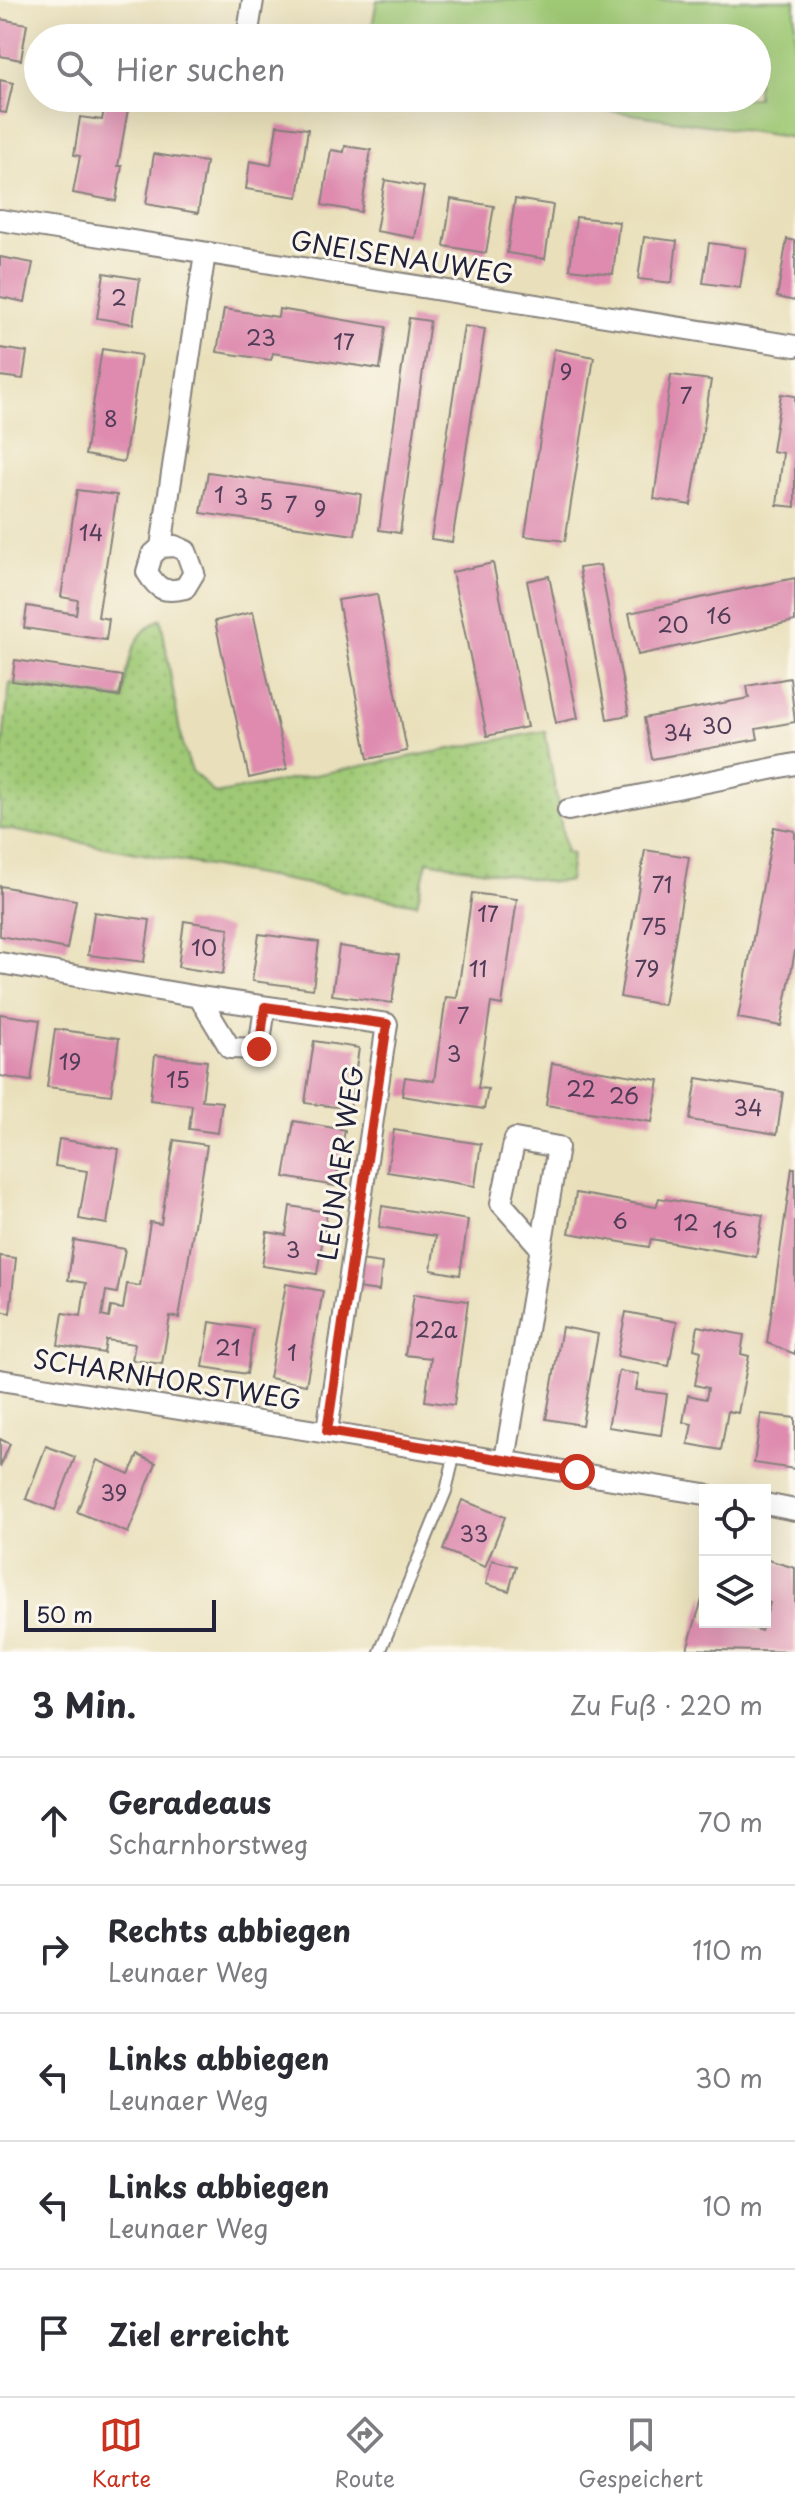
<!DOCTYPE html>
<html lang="de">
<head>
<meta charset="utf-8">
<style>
	:root { --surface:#fff; --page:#f2f2f3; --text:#2b2b33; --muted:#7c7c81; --line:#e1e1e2; --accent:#c8321e }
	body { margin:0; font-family:"Playpen Sans",sans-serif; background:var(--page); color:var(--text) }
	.controls { position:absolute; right:24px; bottom:24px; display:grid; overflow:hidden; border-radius:0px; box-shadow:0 8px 32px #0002 }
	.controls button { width:72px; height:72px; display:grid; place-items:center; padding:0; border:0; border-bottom:2px solid var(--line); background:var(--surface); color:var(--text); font:40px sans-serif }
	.scale { position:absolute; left:24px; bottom:20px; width:192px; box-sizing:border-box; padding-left:8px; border:4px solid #22223b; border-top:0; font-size:22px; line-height:28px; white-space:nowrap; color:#22223b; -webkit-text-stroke:6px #fbf7ec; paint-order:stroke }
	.stop { position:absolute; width:24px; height:24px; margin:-18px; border:6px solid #c8321e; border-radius:50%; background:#fff }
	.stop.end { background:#c8321e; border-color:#fff; box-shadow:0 2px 8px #0008 }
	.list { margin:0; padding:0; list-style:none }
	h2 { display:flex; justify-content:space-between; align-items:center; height:104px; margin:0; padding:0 32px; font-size:34px }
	h2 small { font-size:26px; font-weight:400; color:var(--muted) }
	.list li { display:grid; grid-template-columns:52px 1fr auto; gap:24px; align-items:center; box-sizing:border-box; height:128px; padding:0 32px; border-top:2px solid var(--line) }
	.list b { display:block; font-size:30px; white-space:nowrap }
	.list p { margin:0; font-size:26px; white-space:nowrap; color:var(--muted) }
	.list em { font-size:26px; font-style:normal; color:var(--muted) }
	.icon { flex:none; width:44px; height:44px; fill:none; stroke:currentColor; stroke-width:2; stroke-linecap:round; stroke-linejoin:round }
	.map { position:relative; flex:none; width:795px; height:1652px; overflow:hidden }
	.search { position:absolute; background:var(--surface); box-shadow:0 8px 32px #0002; left:24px; right:24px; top:24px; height:88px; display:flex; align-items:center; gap:20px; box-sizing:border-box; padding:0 28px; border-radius:44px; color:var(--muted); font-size:30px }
	.sheet { height:744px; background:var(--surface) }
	nav { display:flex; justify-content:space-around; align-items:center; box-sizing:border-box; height:112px; border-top:2px solid var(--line); background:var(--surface); font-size:22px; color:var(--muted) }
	nav a { display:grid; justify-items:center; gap:4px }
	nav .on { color:var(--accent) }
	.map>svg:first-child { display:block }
	.park { fill:url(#park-dots); stroke:#607658; stroke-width:2 }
	.garden { fill:#9fc975; stroke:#607658; stroke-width:2 }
	.building { fill:#de8baf }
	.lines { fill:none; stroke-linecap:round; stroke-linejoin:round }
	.service-casing { stroke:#86817b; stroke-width:14 }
	.minor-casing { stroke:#86817b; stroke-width:24 }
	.service { stroke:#fff; stroke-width:10 }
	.minor { stroke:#fff; stroke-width:20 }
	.route { stroke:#c8321e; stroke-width:10 }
	.labels { text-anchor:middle; stroke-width:6; stroke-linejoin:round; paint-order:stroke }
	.number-label { font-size:22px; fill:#513c58 }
	.street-label { font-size:26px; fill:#22223b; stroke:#fbf7ec }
</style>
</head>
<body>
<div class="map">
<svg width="795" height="1652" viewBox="0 0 795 1652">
	<defs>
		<pattern id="park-dots" width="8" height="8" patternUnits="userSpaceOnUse" patternTransform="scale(2)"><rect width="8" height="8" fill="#9fc975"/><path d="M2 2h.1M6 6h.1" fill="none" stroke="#89ac66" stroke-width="1.8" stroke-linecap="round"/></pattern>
	</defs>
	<rect width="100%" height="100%" fill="#fbf7ec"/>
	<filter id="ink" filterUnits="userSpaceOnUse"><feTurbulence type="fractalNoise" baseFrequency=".0125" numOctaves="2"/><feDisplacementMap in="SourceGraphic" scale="16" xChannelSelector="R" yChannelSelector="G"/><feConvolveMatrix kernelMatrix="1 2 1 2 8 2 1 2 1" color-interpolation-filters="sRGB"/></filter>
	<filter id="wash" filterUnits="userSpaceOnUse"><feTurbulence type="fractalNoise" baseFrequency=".006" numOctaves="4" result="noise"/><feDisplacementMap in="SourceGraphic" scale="32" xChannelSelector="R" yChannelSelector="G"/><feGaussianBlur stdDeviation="1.8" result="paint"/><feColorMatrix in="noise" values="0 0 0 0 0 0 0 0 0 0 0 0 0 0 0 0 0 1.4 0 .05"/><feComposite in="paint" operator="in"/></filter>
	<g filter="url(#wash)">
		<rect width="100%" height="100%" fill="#e9e0bb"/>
		<!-- park -->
		<path class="park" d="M161,619l21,125 10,27 23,23 330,-63 21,122 6,1 -3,27 -19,1 -123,-21 -10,43 -417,-76v-62l10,-83 113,16c5,-32 5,-64 38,-80z"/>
		<!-- garden -->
		<path class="garden" d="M377,0h418v138l-272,-40h234v-60h-387z"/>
		<g id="blocks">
			<!-- building -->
			<path class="building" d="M0,19l27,5 -6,36 -21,-4z
				M174,32l29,4v2h-30z
				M0,80l13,3 -7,30 -6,-1z
				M106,98h24l-12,68h4l-6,35 -43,-8 7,-37 -6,-1 6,-38 22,3z
				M277,125l31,4 -10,68 -52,-8 4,-28 21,4z
				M345,146l26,4 -10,62 -39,-7 9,-55 13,2z
				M154,154l52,8 -8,51 -52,-9z
				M385,180l39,7 -9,51 -39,-7z
				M451,199l43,7 -8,47 -42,-7z
				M515,199l38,6 -8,54 -38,-6z
				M576,217l43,5 -6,52 -43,-5z
				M644,237l33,4 -5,42 -34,-4z
				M787,239l8,2v60l-18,-4z
				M709,243l37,5 -6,40 -37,-5z
				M0,257l33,6 -8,39 -25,-5z
				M104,273l36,6 -7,45 -36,-6z
				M224,309l54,8 1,-8 107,18 -6,42 -107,-16 -2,7 -54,-8z
				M409,318l21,3 -30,212 -21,-3z
				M464,326l21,3 -33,213 -21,-3z
				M0,348l27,4 -4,27 -23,-3z
				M102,349l39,6 -17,107 -39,-7z
				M554,349l40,8 -29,184 -40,-5z
				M671,375l40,5 -20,125 -37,-6z
				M781,394l14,2v111l-18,-2 6,-52 -11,-2z
				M208,472l153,22 -6,41 -154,-22z
				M77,490l40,5 -19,122 11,2 -3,21 -82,-12 3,-22 49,8 2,-14 -17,-3z
				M493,563l34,164 -40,9 -35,-164z
				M600,565l29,150 -22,4 -28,-151z
				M549,576l29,142 -22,5 -29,-142z
				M795,578v43l-157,34 -9,-42z
				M377,594l30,157 -39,8 -30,-159z
				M253,612l34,157 -38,9 -34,-157z
				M15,660l108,16 -3,21 -108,-16z
				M790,678l5,44 -39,7 2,10 -106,20 -8,-41 105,-20 -2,-12z
				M774,827l21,4v120l-14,75 -43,-8z
				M645,850l44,7 -25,148 -44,-8z
				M0,886l76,14 -9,49 -67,-13z
				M472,893l45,6 -15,106 -11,-2 -13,85 10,1 -4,20 -82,-13 3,-19 29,4 12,-84 11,1z
				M94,912l56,8 -6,42 -56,-7z
				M184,921l45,7 -6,46 -45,-7z
				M259,934l60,8 -6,47 -61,-8z
				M339,946l60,9 -7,48 -60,-8z
				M0,1014l40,6 -9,61 -31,-5z
				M55,1029l64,9 -8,57 -64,-8z
				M314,1041l45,7 -9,61 -45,-6z
				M155,1055l52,6 -5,39 20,2 -4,31 -29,-4 3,-24 -42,-5z
				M552,1063l107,17 -7,42 -106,-17z
				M697,1078l86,14 -6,42 -87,-14z
				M294,1121l51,9 -10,56 -51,-9z
				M394,1130l87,14 -6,42 -88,-14z
				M59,1139l60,10 -12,75 -28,-5 8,-48 -32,-5z
				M174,1140l33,5 -28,173 -9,-2 -8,48 -30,-4 3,-16 -29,-4 -2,13 -46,-8 5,-32 18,3 5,-33 -18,-3 6,-40 51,9 -8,44 -11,-2 -4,25 7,2 2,-11 12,2 4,-25 13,2 10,-64 11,2z
				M792,1168h3v186l-28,-11z
				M576,1193l80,14 3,-9 104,17 -7,42 -105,-18 -2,8 -80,-14z
				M290,1206l37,6 -10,62 -55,-8 5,-34 19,3z
				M382,1206l86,14 -8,55 -29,-5 5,-34 -57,-9z
				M0,1256l16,2 -6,55 -10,-2z
				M360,1260l22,3 -3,28 -22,-3z
				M286,1284l37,7 -17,94 -37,-7z
				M414,1294l54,7 -14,104 -29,-4 6,-43 -26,-3z
				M626,1312l51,10 -8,44 -52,-10z
				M210,1322l43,7 -6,45 -44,-7z
				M698,1326l46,9 -3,19 8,2 -11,57 -10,-2 -7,39 -33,-6 4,-20 -9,-2 5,-27 18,4 2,-11 -13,-3 6,-34 -7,-2z
				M562,1327l36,7 -16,91 -36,-6z
				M619,1371l20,3 -3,16 31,4 -6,41 -53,-8z
				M761,1414l34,4v51l-41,-6z
				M0,1439l10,5 -10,23z
				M46,1446l29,11 -20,53 -29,-11z
				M138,1455l18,8 -28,70 -51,-21 20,-52 32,14z
				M462,1500l43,17 -20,50 -42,-17z
				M765,1559l30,9v84l-108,-3 17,-56 1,29h32l24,9 9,-28 -5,-2z
				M492,1560l24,6 -7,25 -23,-7z"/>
		</g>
	</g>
	<g filter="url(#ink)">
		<use href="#blocks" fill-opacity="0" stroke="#86817b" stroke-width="2"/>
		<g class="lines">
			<!-- service casing -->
			<g class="service-casing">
				<path id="service" d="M380,1652l66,-161 9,-38"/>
			</g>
			<!-- minor casing -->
			<g class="minor-casing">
				<path id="minor" d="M247,38l6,-38
					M0,220l795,126
					M161,547l14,-1 11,5 8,22 -9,15c-21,5 -27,2 -38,-16l5,-17 9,-8 44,-294
					M568,810l227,-46
					M0,963l199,34 188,27 -60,407
					M199,997l31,51 29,1 6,-42
					M0,1380l705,114
					M505,1460l53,-313 -43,-8 -14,64 38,43
					M765,1504l30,6"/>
			</g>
			<!-- service -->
			<use href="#service" class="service"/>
			<!-- minor -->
			<use href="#minor" class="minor"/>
		</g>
	</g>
	<g class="lines" filter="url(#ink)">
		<!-- route -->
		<path class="route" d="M259,1049l6,-42 122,17 -60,407 250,41"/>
	</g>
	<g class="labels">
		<!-- number labels -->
		<g class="number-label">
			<text x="119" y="306">2</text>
			<text x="261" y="346">23</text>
			<text x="344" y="350">17</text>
			<text x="566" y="380">9</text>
			<text x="686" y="404">7</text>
			<text x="111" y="427">8</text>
			<text x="219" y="503">1</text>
			<text x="241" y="505">3</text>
			<text x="266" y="510">5</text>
			<text x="291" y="513">7</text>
			<text x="320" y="517">9</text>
			<text x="91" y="541">14</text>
			<text x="719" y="624">16</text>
			<text x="673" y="633">20</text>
			<text x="717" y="734">30</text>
			<text x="678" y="741">34</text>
			<text x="662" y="893">71</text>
			<text x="488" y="922">17</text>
			<text x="654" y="935">75</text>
			<text x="204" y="956">10</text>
			<text x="478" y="977">11</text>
			<text x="647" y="977">79</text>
			<text x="463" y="1024">7</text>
			<text x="454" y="1062">3</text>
			<text x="70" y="1070">19</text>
			<text x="178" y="1088">15</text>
			<text x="581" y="1097">22</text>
			<text x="624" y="1104">26</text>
			<text x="748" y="1116">34</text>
			<text x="620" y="1229">6</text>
			<text x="686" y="1231">12</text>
			<text x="725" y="1238">16</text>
			<text x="293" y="1258">3</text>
			<text x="436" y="1338">22a</text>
			<text x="228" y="1356">21</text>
			<text x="292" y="1361">1</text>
			<text x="114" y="1501">39</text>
			<text x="474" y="1542">33</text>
		</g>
		<!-- street labels -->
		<g class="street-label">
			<text transform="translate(402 258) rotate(9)" y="9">GNEISENAUWEG</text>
			<text transform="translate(341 1163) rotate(-82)" y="9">LEUNAER WEG</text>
			<text transform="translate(167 1380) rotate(9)" y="9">SCHARNHORSTWEG</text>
		</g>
	</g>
</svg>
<div class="controls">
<button><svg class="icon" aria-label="locate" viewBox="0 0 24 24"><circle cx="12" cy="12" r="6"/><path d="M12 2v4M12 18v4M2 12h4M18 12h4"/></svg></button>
<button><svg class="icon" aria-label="layers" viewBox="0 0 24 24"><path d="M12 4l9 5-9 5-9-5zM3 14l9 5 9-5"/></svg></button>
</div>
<div class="scale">50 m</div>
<div class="stop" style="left:577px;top:1472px"></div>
<div class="stop end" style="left:259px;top:1049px"></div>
<div class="search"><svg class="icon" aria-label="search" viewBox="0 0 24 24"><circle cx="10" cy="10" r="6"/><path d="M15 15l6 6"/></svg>Hier suchen</div>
</div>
<section class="sheet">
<h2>3 Min.<small>Zu Fuß · 220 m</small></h2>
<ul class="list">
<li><svg class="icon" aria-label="ahead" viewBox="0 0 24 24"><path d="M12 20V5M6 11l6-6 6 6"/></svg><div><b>Geradeaus</b><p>Scharnhorstweg</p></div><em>70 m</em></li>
<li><svg class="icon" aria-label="right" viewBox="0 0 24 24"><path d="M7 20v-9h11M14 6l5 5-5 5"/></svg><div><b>Rechts abbiegen</b><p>Leunaer Weg</p></div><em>110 m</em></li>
<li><svg class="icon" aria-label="left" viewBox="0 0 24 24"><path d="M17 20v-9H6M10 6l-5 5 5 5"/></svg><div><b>Links abbiegen</b><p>Leunaer Weg</p></div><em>30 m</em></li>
<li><svg class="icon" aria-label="left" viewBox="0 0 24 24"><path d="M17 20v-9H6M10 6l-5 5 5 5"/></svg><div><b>Links abbiegen</b><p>Leunaer Weg</p></div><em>10 m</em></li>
<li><svg class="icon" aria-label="arrive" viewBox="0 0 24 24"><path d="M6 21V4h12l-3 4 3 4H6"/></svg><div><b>Ziel erreicht</b></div></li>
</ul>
</section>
<nav>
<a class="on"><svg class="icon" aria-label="map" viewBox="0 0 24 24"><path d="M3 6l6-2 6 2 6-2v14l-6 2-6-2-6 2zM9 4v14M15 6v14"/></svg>Karte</a>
<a><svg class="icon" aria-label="directions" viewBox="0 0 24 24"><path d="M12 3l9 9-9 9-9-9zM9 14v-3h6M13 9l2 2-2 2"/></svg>Route</a>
<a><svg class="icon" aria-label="saved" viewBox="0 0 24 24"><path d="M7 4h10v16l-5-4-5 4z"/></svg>Gespeichert</a>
</nav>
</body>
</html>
